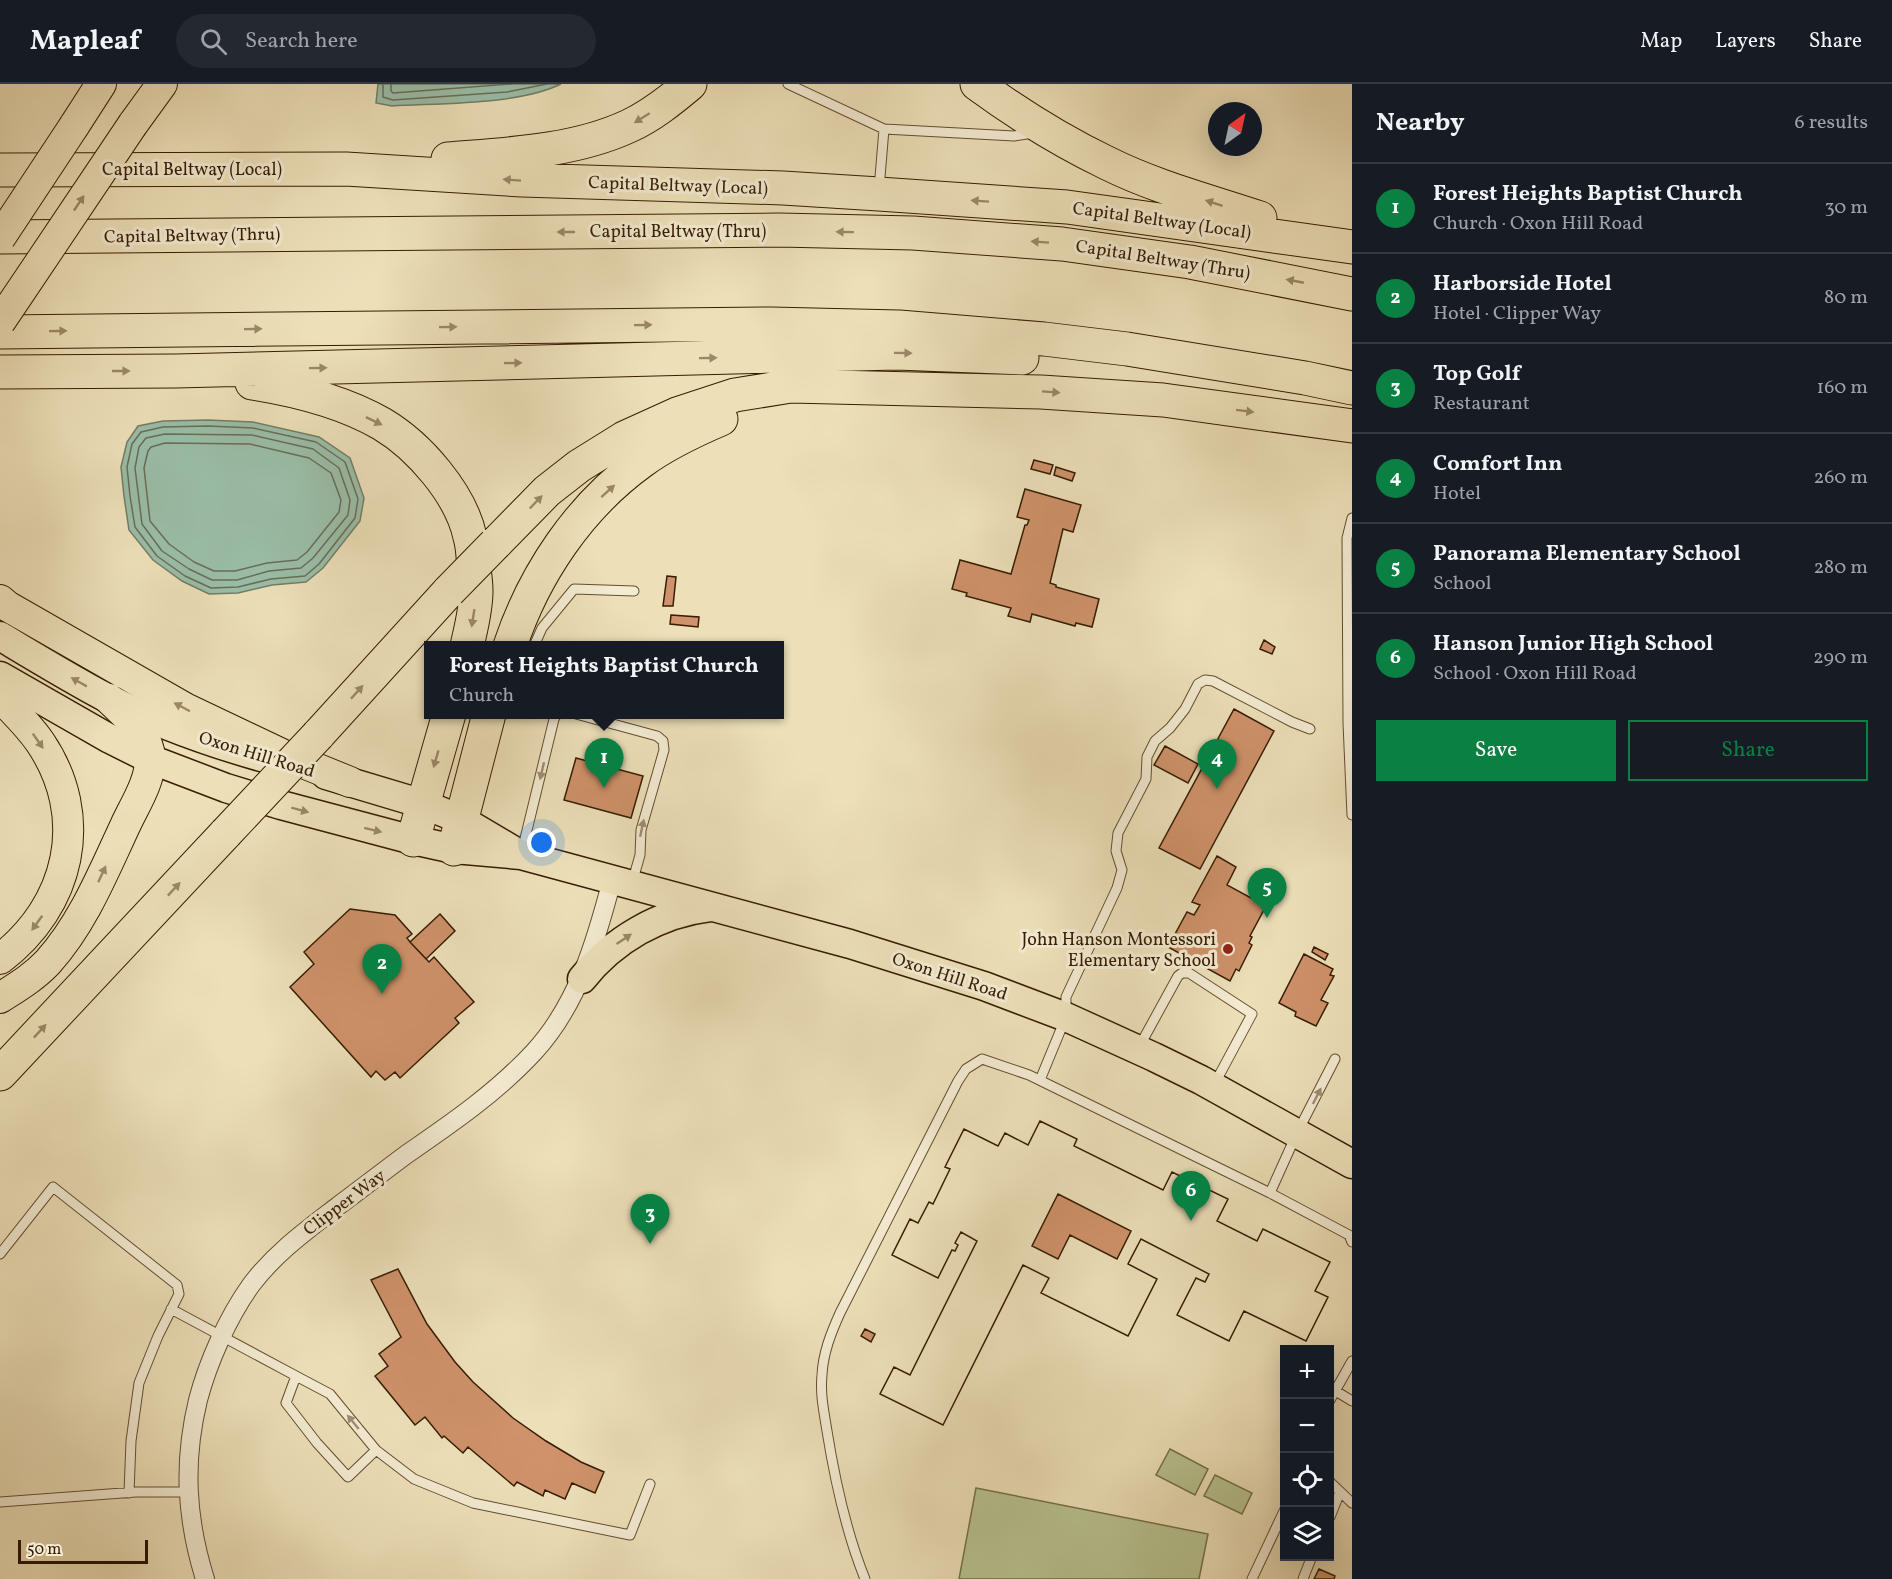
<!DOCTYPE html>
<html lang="en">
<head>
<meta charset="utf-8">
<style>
	:root { --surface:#171b24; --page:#242831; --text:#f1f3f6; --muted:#9ea1a6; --line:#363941; --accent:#0b8043 }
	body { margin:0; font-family:Vollkorn,serif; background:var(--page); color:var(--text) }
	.controls { position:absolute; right:18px; bottom:18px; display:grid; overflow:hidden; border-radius:0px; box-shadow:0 6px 24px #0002 }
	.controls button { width:54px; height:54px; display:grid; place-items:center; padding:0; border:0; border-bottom:2px solid var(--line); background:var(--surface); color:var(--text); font:30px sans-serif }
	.compass { position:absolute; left:1208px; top:18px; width:54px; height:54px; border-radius:50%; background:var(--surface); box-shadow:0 6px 24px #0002; rotate:33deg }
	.scale { position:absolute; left:18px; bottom:15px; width:130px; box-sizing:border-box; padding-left:6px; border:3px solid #361d02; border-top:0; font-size:16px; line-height:21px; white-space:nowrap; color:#361d02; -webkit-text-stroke:4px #f3ebd2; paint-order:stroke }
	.you { position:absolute; left:542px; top:759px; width:21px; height:21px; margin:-15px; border:4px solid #fff; border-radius:50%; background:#1a73e8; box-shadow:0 0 0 9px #1a73e833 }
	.badge { display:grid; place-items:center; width:39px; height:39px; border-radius:50%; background:var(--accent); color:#fff; font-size:20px; font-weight:700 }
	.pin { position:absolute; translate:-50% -50px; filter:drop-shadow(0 2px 3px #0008) }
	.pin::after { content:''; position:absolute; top:32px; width:21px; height:18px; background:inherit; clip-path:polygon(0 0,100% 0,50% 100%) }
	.popup { position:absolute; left:424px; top:557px; width:360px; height:78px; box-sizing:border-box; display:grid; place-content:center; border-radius:0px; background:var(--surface); filter:drop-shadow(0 2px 4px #0005); font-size:20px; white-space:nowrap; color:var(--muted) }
	.popup b { font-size:22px; color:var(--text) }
	.popup::after { content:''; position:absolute; left:50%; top:100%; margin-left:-12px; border:12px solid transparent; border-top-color:var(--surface) }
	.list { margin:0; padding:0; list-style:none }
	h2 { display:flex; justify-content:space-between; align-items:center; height:78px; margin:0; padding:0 24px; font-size:26px }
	h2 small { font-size:20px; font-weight:400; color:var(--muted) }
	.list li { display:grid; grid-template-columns:39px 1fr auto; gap:18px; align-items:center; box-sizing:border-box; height:90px; padding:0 24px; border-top:2px solid var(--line) }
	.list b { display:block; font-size:22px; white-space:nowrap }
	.list p { margin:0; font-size:20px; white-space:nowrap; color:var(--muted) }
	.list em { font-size:20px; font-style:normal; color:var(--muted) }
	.actions { display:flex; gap:12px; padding:18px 24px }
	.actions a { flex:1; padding:14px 0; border:2px solid var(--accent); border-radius:0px; text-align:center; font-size:21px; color:var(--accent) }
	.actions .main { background:var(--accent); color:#fff }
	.icon { flex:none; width:33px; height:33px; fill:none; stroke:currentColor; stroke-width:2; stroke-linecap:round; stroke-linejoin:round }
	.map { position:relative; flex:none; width:1352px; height:1495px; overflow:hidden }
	header { display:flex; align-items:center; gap:36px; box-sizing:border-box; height:84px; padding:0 30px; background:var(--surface); border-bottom:2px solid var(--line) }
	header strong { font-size:28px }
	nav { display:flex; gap:33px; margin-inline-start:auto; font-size:21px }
	.search { width:420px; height:54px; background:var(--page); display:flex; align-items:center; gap:15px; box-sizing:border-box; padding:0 21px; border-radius:33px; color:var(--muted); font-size:22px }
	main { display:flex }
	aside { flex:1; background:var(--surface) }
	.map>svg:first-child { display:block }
	.green { fill:#b7c290; stroke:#767049; stroke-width:1.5 }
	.water { fill:#9abea9; stroke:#727e66; stroke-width:1.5 }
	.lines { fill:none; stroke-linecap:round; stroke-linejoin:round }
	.shore { stroke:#686e56; stroke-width:1.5 }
	.building { fill:#cf926a; stroke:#361d02; stroke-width:1.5; fill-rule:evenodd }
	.service-casing { stroke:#644e30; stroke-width:11 }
	.minor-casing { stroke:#644e30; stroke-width:20 }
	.primary-casing { stroke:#361d02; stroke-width:31 }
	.trunk-casing { stroke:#361d02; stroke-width:32 }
	.motorway-casing { stroke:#361d02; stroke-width:35 }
	.service { stroke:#f3ebd2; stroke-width:9 }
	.minor { stroke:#f3ebd2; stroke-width:18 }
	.primary { stroke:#ede0b9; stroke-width:28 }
	.trunk { stroke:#ede0b9; stroke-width:30 }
	.motorway { stroke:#ede0b9; stroke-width:33 }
	.trunk-bridge-casing { stroke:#361d02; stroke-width:32; stroke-linecap:butt }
	.motorway-bridge-casing { stroke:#361d02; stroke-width:35; stroke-linecap:butt }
	.trunk-bridge { stroke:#ede0b9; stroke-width:30 }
	.motorway-bridge { stroke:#ede0b9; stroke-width:33 }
	.oneway { fill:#9b8867 }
	.oneway2 { fill:#9e8e74 }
	.poi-dot { fill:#8f2418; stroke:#f3ebd2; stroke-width:2 }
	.labels { text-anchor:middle; stroke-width:6; stroke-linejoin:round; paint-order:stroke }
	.street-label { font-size:18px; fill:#361d02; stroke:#f3ebd2 }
	.poi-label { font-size:18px; fill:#361d02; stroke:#f3ebd2; text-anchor:end }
</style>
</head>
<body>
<header>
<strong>Mapleaf</strong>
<div class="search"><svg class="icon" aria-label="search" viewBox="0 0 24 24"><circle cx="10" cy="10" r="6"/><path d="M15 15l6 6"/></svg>Search here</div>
<nav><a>Map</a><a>Layers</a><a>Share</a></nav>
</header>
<main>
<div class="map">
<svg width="1352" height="1495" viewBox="0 0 1352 1495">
	<rect width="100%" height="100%" fill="#ede0b9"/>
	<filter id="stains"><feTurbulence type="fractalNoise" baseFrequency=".00333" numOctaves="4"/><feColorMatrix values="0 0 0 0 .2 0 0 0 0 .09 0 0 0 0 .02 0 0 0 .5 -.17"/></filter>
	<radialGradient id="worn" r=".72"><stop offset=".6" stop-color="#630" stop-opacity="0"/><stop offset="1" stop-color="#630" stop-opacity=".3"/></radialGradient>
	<!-- green -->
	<path class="green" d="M1170,1365l38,20 -13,26 -39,-20z
		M1215,1391l37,18 -10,21 -38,-18z
		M976,1404l232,46 -9,45h-240z"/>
	<!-- water -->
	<path class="water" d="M378,0h183c-43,21 -120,19 -169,22l-16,-3z
		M208,336l45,2 66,15 31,21 14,40 -4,23 -37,47 -17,14 -34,3 -34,8 -29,1 -27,-13 -29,-21 -24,-30 -5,-34 -3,-29 6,-25 11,-16 25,-5z"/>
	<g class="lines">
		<!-- shore -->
		<path class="shore" d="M383,0v13l10,3 114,-8 40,-8
			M391,0v7l2,2 118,-9
			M208,342l45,2 63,14 29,20 13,37 -3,19 -36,46 -14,12 -34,3 -33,8 -27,1 -26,-12 -28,-20 -22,-29 -5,-31 -3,-29 5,-23 9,-12 22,-5z
			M165,350l87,1 61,14 26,19 11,32 -2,15 -35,43 -12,10 -32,3 -32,9h-25l-23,-11 -27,-18 -20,-27 -7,-56 4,-21 7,-9z
			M165,359l85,1 59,14 22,15 10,27 -2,12 -32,40 -10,8 -30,3 -32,8h-21l-20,-9 -25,-18 -19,-23 -6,-53 4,-17 3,-4z"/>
	</g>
	<!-- building -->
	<path class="building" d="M1034,376l19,5 -3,9 -19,-5z
		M1056,383l19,6 -3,8 -18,-6z
		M1025,405l56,16 -8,27 -10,-3 -13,54 6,2v2l43,12 -7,28 -16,-4 -1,3 -43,-12 -2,8 -22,-6 3,-8 -45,-12 1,-3 -15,-4 8,-29 51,14 14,-49h2l2,-5 -12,-3z
		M667,492l9,1 -3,29h-10z
		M671,531l28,2 -1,10 -28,-3z
		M1264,556l11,7 -3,7 -12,-5z
		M1234,625l40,22 -74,138 -41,-21z
		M1165,662l33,18 -10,19 -34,-18z
		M576,674l67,18 -12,42 -67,-18z
		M1217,772l19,11 -9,18 39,21 -16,30 2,1 -3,6 3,2 -13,26 -3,-2 -6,12 -62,-34 19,-35 7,3 6,-10 -8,-3z
		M350,825l45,6 17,19 -5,4 3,4 19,20 5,-5 40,45 -19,16 4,5 -59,55 -5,-6 -10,8 -9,-9 -5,6 -81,-90 24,-23 -10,-12z
		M440,830l15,17 -29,28 -16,-17z
		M1314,863l14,7 -3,6 -13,-8z
		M1304,870l29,15 -3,6 4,1 -13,24 7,3 -12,23 -21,-10 1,-4 -17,-9z
		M1040,1037l37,18 -3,7 89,44 9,-18 56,27 -11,22 40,20 6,-12 67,33 -15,29 13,6 -22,44 -62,-30 -15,30 -52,-26 19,-37 9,4 4,-8 -68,-35 -13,25 29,15 -29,57 -87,-43 8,-15 -26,-13 -80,160 -63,-31 14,-27 16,8 67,-134 -16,-9 -6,11 3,2 -3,6 -3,-1 -14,28 -46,-23 18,-36 8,4 11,-21 4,2 17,-35 -5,-2 19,-38 34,17 7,-13 23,12zM1058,1110l73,37 -14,28 -47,-24 -12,24 -26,-13z
		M1040,1037l37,18 -3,7 89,44 9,-18 56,27 -11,22 40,20 6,-12 67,33 -15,29 13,6 -22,44 -62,-30 -15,30 -52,-26 19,-37 9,4 4,-8 -68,-35 -13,25 29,15 -29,57 -87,-43 8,-15 -26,-13 -80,160 -63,-31 14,-27 16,8 67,-134 -16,-9 -6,11 3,2 -3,6 -3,-1 -14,28 -46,-23 18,-36 8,4 11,-21 4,2 17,-35 -5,-2 19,-38 34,17 7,-13 23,12z
		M398,1185l29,55 28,38 18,20 40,36 33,23 35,21 23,10 -9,21 -23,-10 -7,16 -20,-9 -2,6 -26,-14 -3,4 -46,-39 -5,6 -19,-17 -2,2 -17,-21 -10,8 -40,-49 13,-10 -9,-12 22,-17 -30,-57z
		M865,1245l10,5 -4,8 -10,-6z
		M1319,1485l16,7 -1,3h-20z"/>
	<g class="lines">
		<!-- service casing -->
		<g class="service-casing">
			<path id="service" d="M788,0l96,45 130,7 19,-3
				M879,105l5,-60
				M1352,434l-5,20 1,185 4,92
				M534,562l8,-18 32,-39 60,2
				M576,630l81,22 6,5 1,9 -23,80 -1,25 -8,28
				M522,767l32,-132 3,-5
				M1139,963l39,-71 4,-3h7l63,41 -37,69
				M1040,996l26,-63v-20l51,-109 5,-18 -6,-19 2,-18 28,-54 1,-22 8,-16 15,-13 15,-19 13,-25 7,-4 8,1 79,41 18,7
				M1270,1109l27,-60 38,-74
				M0,1170l53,-67 124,98 2,9 -21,42 -19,47 -8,58 -2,52
				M171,1225l125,67 -10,27 31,40 31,34 28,-27 38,29 59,24 157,32 20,-51
				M296,1292l34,18 46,56
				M1334,1306l18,11
				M1330,1316l22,-39
				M1330,1398l22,21
				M0,1418l136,-10h51
				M1330,1433l10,-25
				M865,1495c-19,-47 -30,-98 -38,-148 -3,-19 -7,-37 -5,-56 1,-22 9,-42 18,-62l118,-232 8,-12 16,-10 47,16 241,118 79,42 3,7
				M1252,1495l32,-68
				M1303,1495l9,-23"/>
		</g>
		<!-- minor casing -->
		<g class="minor-casing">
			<path id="minor" d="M205,1495c-19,-61 -22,-117 -7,-179 10,-38 30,-83 53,-115 24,-32 56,-55 87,-79 23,-17 46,-35 69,-52 45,-31 90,-62 127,-102 44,-48 62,-111 78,-172"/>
		</g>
		<!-- primary casing -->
		<g class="primary-casing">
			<path id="primary" d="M0,552c35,21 71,43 107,62 54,28 113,48 172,64
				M0,592l110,63 40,20 76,29 55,17 132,35 41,9 67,6 329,89 134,42 82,31 88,40 47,23 151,84
				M326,691l97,29 39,16 54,32
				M582,895c31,-39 77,-66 128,-72"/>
		</g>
		<!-- trunk casing -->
		<g class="trunk-casing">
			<path id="trunk" d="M133,40l29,-40
				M74,42l27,-42
				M0,516l7,6 178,102 101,48 64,26
				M0,613c14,14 29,29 40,45 51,75 30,164 -40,217
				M0,914c17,-11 34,-21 48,-36 35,-39 55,-89 77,-136 9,-20 26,-45 25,-68 -1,-25 -25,-43 -41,-59"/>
		</g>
		<!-- motorway casing -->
		<g class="motorway-casing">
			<path id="motorway" d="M977,0c41,30 84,57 130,79 48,24 102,38 153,55
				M448,75c59,-5 125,-7 181,-33 22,-10 42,-26 61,-42
				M0,86l346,-1 176,11 261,8 96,6 188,13 285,40
				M0,153l779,-7 134,3 149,11 128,18 162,32
				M0,248l771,-8 128,3 145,12 83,10 178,29 47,10
				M0,288l176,-1 721,-18 125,5
				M252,299c45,7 90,18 130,41 37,22 79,70 88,113 3,10 3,21 4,32 1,7 2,15 2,22 0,19 -5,37 -9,55
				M495,460l52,-53 32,-25 45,-28 53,-24 58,-19 56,-9 250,6 122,8 189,26
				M510,562c24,-72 69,-139 131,-184 24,-18 52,-31 80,-43
				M318,651l131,-144
				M413,756l36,-126
				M454,765l35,-135
				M0,990l226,-241"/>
		</g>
		<!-- service -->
		<use href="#service" class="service"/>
		<!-- minor -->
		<use href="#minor" class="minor"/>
		<!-- primary -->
		<use href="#primary" class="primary"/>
		<!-- trunk -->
		<use href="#trunk" class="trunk"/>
		<!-- motorway -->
		<use href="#motorway" class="motorway"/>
		<!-- trunk-bridge casing -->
		<g class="trunk-bridge-casing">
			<path id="trunk-bridge" d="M0,154l74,-112
				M0,238l133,-198"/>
		</g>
		<!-- motorway-bridge casing -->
		<g class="motorway-bridge-casing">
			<path id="motorway-bridge" d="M449,507l46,-47
				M226,749l92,-98"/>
		</g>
		<!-- trunk-bridge -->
		<use href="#trunk-bridge" class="trunk-bridge"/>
		<!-- motorway-bridge -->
		<use href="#motorway-bridge" class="motorway-bridge"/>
	</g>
	<!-- one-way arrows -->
	<defs><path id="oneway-solid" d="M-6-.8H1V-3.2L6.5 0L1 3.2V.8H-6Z" transform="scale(1.5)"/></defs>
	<g class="oneway">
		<use href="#oneway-solid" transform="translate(642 34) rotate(148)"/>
		<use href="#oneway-solid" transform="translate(512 96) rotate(-176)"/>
		<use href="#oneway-solid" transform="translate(980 117) rotate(-176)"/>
		<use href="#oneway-solid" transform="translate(79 119) rotate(-56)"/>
		<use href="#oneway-solid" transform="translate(1214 119) rotate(-162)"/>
		<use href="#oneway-solid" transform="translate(566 148) rotate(180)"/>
		<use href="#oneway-solid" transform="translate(845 148) rotate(-179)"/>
		<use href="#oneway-solid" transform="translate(1040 158) rotate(-176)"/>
		<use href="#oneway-solid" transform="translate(1295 197) rotate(-169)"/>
		<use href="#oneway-solid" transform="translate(643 241) rotate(-1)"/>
		<use href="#oneway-solid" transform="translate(448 243) rotate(-1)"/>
		<use href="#oneway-solid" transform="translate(253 245) rotate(-1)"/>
		<use href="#oneway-solid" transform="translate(58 247) rotate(-1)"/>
		<use href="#oneway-solid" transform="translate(903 269) rotate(1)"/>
		<use href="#oneway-solid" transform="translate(708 274) rotate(-1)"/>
		<use href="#oneway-solid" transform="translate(513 279) rotate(-1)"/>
		<use href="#oneway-solid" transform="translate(318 284) rotate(-1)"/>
		<use href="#oneway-solid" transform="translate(121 287)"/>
		<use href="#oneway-solid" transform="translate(1051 308) rotate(4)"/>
		<use href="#oneway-solid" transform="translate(1245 327) rotate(7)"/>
		<use href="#oneway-solid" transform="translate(374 337) rotate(26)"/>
		<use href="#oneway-solid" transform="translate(608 407) rotate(-42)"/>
		<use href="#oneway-solid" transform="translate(536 418) rotate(-46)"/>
		<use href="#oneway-solid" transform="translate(473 534) rotate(99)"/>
		<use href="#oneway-solid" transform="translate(79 598) rotate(-151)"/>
		<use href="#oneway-solid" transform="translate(357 608) rotate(-48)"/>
		<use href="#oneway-solid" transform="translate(182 623) rotate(-152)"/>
		<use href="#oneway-solid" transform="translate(38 657) rotate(55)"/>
		<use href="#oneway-solid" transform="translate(436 675) rotate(106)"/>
		<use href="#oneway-solid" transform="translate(300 726) rotate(15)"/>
		<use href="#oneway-solid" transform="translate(373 746) rotate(14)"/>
		<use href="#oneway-solid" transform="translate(102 790) rotate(-65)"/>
		<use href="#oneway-solid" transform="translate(174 805) rotate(-47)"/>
		<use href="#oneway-solid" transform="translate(37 839) rotate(126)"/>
		<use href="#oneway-solid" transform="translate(624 855) rotate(-34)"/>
		<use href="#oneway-solid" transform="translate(40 947) rotate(-47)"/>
	</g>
	<g class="oneway2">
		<use href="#oneway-solid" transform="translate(542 687) rotate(103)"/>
		<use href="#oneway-solid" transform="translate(642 744) rotate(-78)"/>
		<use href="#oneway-solid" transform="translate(1317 1012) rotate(-63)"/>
		<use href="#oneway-solid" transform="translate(353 1338) rotate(-129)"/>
	</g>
	<!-- markers -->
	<circle class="poi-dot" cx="1228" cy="865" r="6"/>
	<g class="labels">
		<!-- street labels -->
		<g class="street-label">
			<text x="192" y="91">Capital Beltway (Local)</text>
			<text transform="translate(678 101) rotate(2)" y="6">Capital Beltway (Local)</text>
			<text transform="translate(1162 136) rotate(8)" y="6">Capital Beltway (Local)</text>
			<text x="678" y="153">Capital Beltway (Thru)</text>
			<text transform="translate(192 151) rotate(-1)" y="6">Capital Beltway (Thru)</text>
			<text transform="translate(1163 175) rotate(9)" y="6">Capital Beltway (Thru)</text>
			<text transform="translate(257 670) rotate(17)" y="6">Oxon Hill Road</text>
			<text transform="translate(950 892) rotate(18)" y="6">Oxon Hill Road</text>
			<text transform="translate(344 1118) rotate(-37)" y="6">Clipper Way</text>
		</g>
		<!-- poi labels -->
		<g class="poi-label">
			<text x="1216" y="861">John Hanson Montessori<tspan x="1216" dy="21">Elementary School</tspan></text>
		</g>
	</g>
	<rect width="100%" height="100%" filter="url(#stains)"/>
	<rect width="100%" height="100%" fill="url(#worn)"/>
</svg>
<div class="controls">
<button>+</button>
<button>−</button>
<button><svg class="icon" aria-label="locate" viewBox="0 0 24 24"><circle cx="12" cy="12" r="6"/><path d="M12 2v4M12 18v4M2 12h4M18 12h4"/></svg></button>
<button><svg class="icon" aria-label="layers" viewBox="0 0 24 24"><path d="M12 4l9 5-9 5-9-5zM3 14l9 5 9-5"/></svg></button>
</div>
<svg class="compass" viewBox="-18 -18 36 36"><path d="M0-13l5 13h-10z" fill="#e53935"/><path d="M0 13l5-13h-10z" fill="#9ea1a6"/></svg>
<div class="scale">50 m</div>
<div class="you"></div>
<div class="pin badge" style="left:604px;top:704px">1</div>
<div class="popup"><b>Forest Heights Baptist Church</b>Church</div>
<div class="pin badge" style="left:382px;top:910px">2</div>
<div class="pin badge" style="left:650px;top:1160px">3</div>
<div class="pin badge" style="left:1217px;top:705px">4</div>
<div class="pin badge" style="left:1267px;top:834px">5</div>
<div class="pin badge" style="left:1191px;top:1137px">6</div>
</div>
<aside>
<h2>Nearby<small>6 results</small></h2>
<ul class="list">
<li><span class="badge">1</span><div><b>Forest Heights Baptist Church</b><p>Church · Oxon Hill Road</p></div><em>30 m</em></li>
<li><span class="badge">2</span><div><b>Harborside Hotel</b><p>Hotel · Clipper Way</p></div><em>80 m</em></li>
<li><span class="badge">3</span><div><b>Top Golf</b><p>Restaurant</p></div><em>160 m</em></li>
<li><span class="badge">4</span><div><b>Comfort Inn</b><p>Hotel</p></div><em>260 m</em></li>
<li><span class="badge">5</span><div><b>Panorama Elementary School</b><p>School</p></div><em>280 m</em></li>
<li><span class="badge">6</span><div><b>Hanson Junior High School</b><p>School · Oxon Hill Road</p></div><em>290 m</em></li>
</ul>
<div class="actions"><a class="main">Save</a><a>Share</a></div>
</aside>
</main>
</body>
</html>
